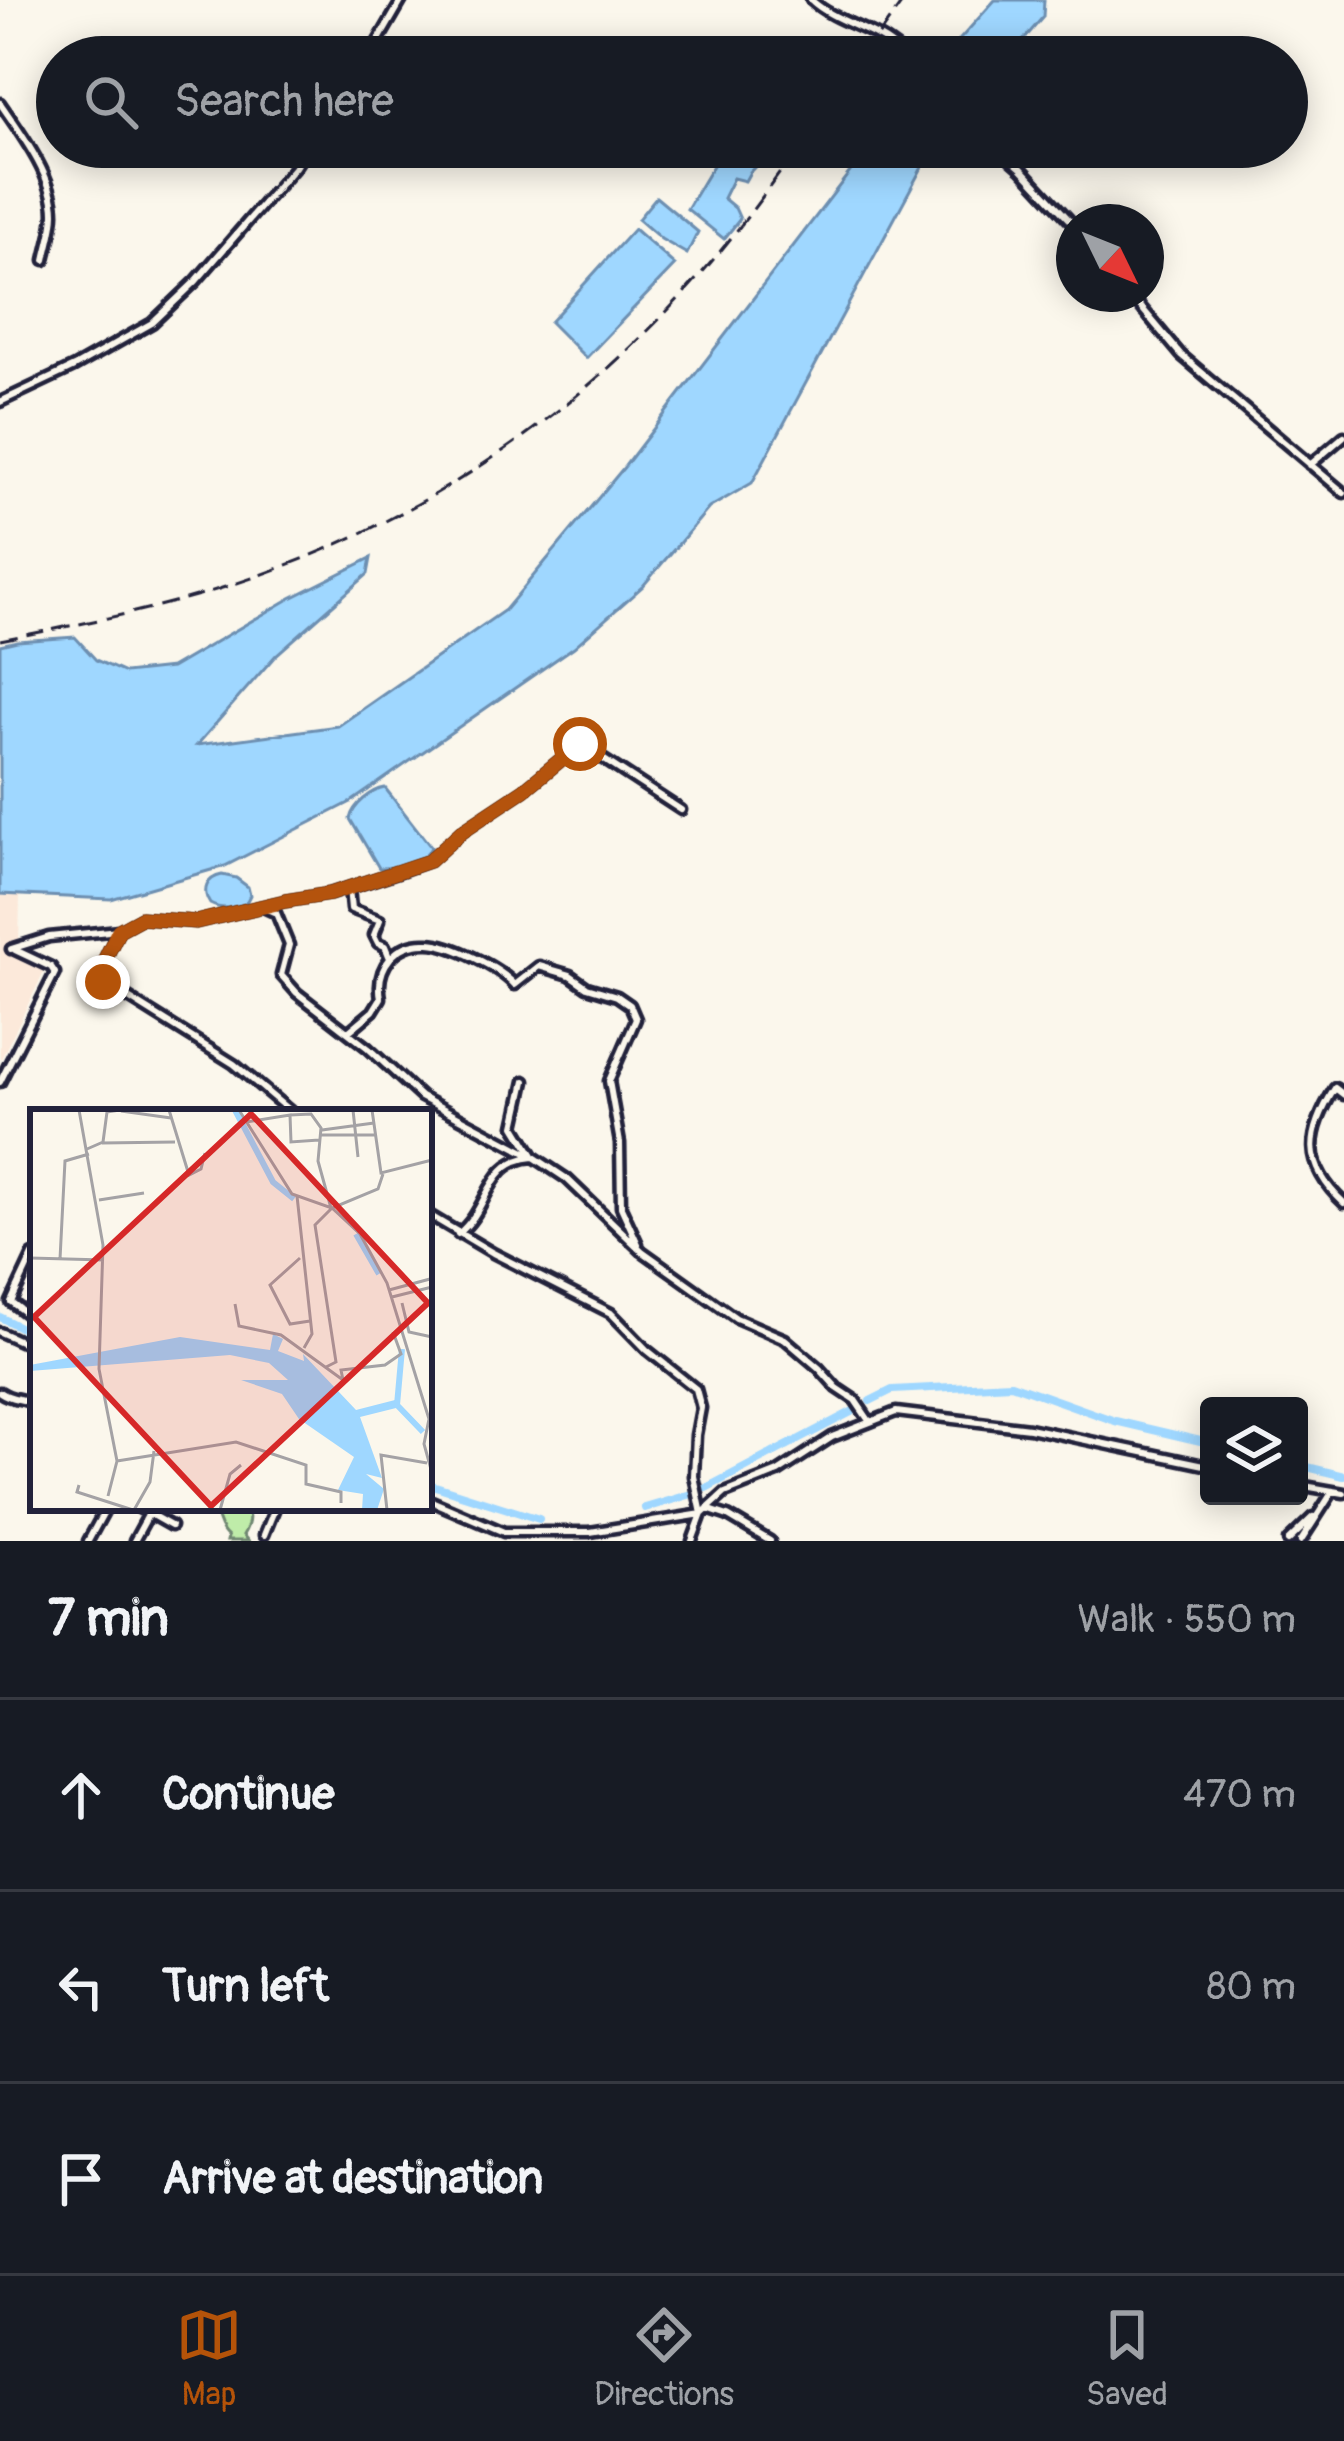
<!DOCTYPE html>
<html lang="en">
<head>
<meta charset="utf-8">
<style>
	:root { --surface:#171b24; --page:#20242c; --text:#f1f3f6; --muted:#9ea1a6; --line:#363941; --accent:#b45309 }
	body { margin:0; font-family:Pangolin,sans-serif; background:var(--page); color:var(--text) }
	.controls { position:absolute; right:36px; bottom:36px; display:grid; overflow:hidden; border-radius:12px; box-shadow:0 6px 30px #0003 }
	.controls button { width:108px; height:108px; display:grid; place-items:center; padding:0; border:0; border-bottom:3px solid var(--line); background:var(--surface); color:var(--text); font:60px sans-serif }
	.compass { position:absolute; left:1056px; top:204px; width:108px; height:108px; border-radius:50%; background:var(--surface); box-shadow:0 6px 30px #0003; rotate:133deg }
	.stop { position:absolute; width:36px; height:36px; margin:-27px; border:9px solid #b45309; border-radius:50%; background:#fff }
	.stop.end { background:#b45309; border-color:#fff; box-shadow:0 3px 12px #0008 }
	.list { margin:0; padding:0; list-style:none }
	h2 { display:flex; justify-content:space-between; align-items:center; height:156px; margin:0; padding:0 48px; font-size:51px }
	h2 small { font-size:39px; font-weight:400; color:var(--muted) }
	.list li { display:grid; grid-template-columns:78px 1fr auto; gap:36px; align-items:center; box-sizing:border-box; height:192px; padding:0 48px; border-top:3px solid var(--line) }
	.list b { display:block; font-size:45px; white-space:nowrap }
	.list em { font-size:39px; font-style:normal; color:var(--muted) }
	.icon { flex:none; width:66px; height:66px; fill:none; stroke:currentColor; stroke-width:2; stroke-linecap:round; stroke-linejoin:round }
	.map { position:relative; flex:none; width:1344px; height:1541px; overflow:hidden }
	.search { position:absolute; background:var(--surface); box-shadow:0 6px 30px #0003; left:36px; right:36px; top:36px; height:132px; display:flex; align-items:center; gap:30px; box-sizing:border-box; padding:0 42px; border-radius:66px; color:var(--muted); font-size:45px }
	.sheet { height:732px; background:var(--surface) }
	nav { display:flex; justify-content:space-around; align-items:center; box-sizing:border-box; height:168px; border-top:3px solid var(--line); background:var(--surface); font-size:33px; color:var(--muted) }
	nav a { display:grid; justify-items:center; gap:6px }
	nav .on { color:var(--accent) }
	.map>svg:first-child { display:block }
	.built { fill:#fce9da }
	.green { fill:#bfeca9; stroke:#708772; stroke-width:3 }
	.water { fill:#9fd7ff; stroke:#6d8fb1; stroke-width:3 }
	.lines { fill:none; stroke-linecap:round; stroke-linejoin:round }
	.canal { stroke:#9fd7ff; stroke-width:8 }
	.minor-casing { stroke:#22223b; stroke-width:15 }
	.minor { stroke:#fbf7ec; stroke-width:6 }
	.rail { stroke:#22223b; stroke-width:3; stroke-dasharray:18 9; stroke-linecap:butt }
	.route { stroke:#b45309; stroke-width:15 }
	.inset-river { fill:none; stroke:#9fd7ff; stroke-width:6 }
	.inset-road { fill:none; stroke:#a4a2a5; stroke-width:3 }
	.view { fill:#d62828; fill-opacity:0.15; stroke:#d62828; stroke-width:6 }
	.inset-edge { fill:none; stroke:#22223b; stroke-width:6 }
</style>
</head>
<body>
<div class="map">
<svg width="1344" height="1541" viewBox="0 0 1344 1541">
	<rect width="100%" height="100%" fill="#fbf7ec"/>
	<filter id="ink" filterUnits="userSpaceOnUse"><feTurbulence type="fractalNoise" baseFrequency=".00833" numOctaves="2"/><feDisplacementMap in="SourceGraphic" scale="24" xChannelSelector="R" yChannelSelector="G"/><feConvolveMatrix kernelMatrix="1 2 1 2 8 2 1 2 1" color-interpolation-filters="sRGB"/></filter>
	<g filter="url(#ink)">
		<!-- built -->
		<path class="built" d="M0,890l20,3 -1,55 28,18 -47,95z"/>
		<!-- green -->
		<path class="green" d="M211,1508l36,2c4,8 1,17 -4,25l5,6h-21l1,-4c-11,-9 -8,-20 -17,-29z"/>
		<!-- water -->
		<path class="water" d="M995,0h49l-1,17 -34,40h-65z
			M724,147l49,1 -23,24 -5,9 -12,-3 -10,20 12,10 5,11 -16,20 -37,-30z
			M869,147h64l-181,336 -43,25 -66,78 -69,61 -223,155 -126,64 -114,33 -111,-5v-249l17,-4 58,-4 21,23 29,13 46,-5 120,-70 80,-40 -3,16 -92,81 -79,90 141,-19 167,-116 120,-144z
			M656,197l42,35 -11,22 -26,-15 -23,-20z
			M634,229l41,36 -89,93 -36,-36z
			M385,788l46,59c-8,20 -32,21 -52,21l-29,-49c3,-14 22,-29 35,-31z
			M222,875l14,3 12,9 2,8 -4,8c-11,6 -25,7 -36,1 -9,-14 -3,-26 12,-29z"/>
		<g class="lines">
			<!-- canal -->
			<path class="canal" d="M0,1317l33,17
				M870,1401l22,-11 119,-6 104,37 94,22
				M1299,1465l45,11
				M429,1484l110,35
				M706,1488l149,-78
				M645,1508l47,-14"/>
			<!-- minor casing -->
			<g class="minor-casing">
				<path id="minor" d="M811,0c20,18 44,24 68,37 12,6 19,15 32,20
					M369,57l33,-57
					M0,103c20,29 54,74 54,110 0,15 -6,32 -9,47
					M997,147l24,21 53,57
					M1130,294l51,61 163,138
					M0,402l74,-35 78,-44 44,-42 99,-114 13,-20
					M1310,465l34,-29
					M349,888l2,21 29,11 -6,15 4,8 7,3 4,10
					M263,907l13,6 13,32 -8,30 16,18 71,55 53,49 113,60 33,22 75,72 94,67 49,21 34,29 18,20 18,12 15,22
					M119,930l-14,29 -2,23 131,82 57,48
					M11,949l38,-12 70,-7 22,-12 55,4 89,-21 45,-7 70,-23 29,-10 33,-30 62,-41 56,-46 101,66
					M348,1032l25,-21 8,-13c-6,-31 15,-57 48,-55 23,1 71,25 86,42l24,-19 31,9 17,12 30,9 13,9 6,14 -27,62 11,62 1,64 17,37
					M0,1082l55,-109 -4,-6 -36,-17
					M1344,1095l-9,-7c-28,45 -33,76 9,115
					M429,1215l64,38 118,60 36,37 49,39 5,19 -5,27 -2,41 8,38 -10,27
					M458,1234c33,-26 28,-74 76,-77l-19,-31 10,-45
					M33,1255l-22,47 22,17
					M0,1332l33,15
					M0,1392c13,9 22,5 33,12
					M1299,1485l45,8
					M429,1500l75,32h86l112,-18 23,-21 53,-21 54,-35 64,-25 133,16 180,38
					M139,1508l32,18
					M707,1509l21,7 42,25
					M264,1535l11,-27
					M88,1541l18,-33
					M134,1541l18,-33
					M1288,1541l25,-24
					M1301,1541l32,-50"/>
			</g>
			<!-- minor -->
			<use href="#minor" class="minor"/>
			<!-- rail -->
			<path class="rail" d="M863,57l41,-57
				M0,640c75,-15 150,-29 222,-52 181,-57 344,-162 470,-304 39,-43 73,-90 106,-137"/>
		</g>
	</g>
	<g class="lines" filter="url(#ink)">
		<!-- route -->
		<path class="route" d="M103,982l2,-23 14,-29 22,-12 55,4 89,-21 45,-7 99,-33 33,-30 62,-41 56,-46"/>
	</g>
	<!-- overview -->
	<g transform="translate(30 1109)">
		<rect width="402" height="402" fill="#fbf7ec"/>
		<path d="M243,225l10,5 -5,12 26,10 -1,-7 53,56 39,-10 1,8 -36,9 22,61 -16,-4 18,15 -7,21h-15l1,-16 -25,-4 16,-33 -55,-38 -17,-25 -41,-14h47l-19,-17 -39,-8 -200,16v-6l150,-28 90,13z" fill="#9fd7ff"/>
		<path class="inset-river" d="M205,1l38,72 21,17M326,125l23,40M372,240l-5,56 26,27"/>
		<path class="inset-road" d="M49,1l24,135 -4,124 18,92 -9,35M139,1l20,65 12,-6 4,-16M209,1l53,84 40,14 28,26 27,49 42,136M323,1l5,47M342,1l9,63 51,-13M91,2l50,7M260,6l21,-1 10,14 -3,33 13,47M216,13l44,-7 1,27 28,-2M292,21l52,-7M290,26h56M72,34l73,-1M57,40l16,-7 4,-30 13,-2M267,87l15,138 -8,14M69,91l45,-7M0,149l74,2M270,149l-30,27 20,39 20,-3M30,150l5,-98 24,-7M359,181l41,-11M362,188l40,-10M372,194l7,29 23,5M205,195l4,22 42,9 62,45 -2,-10 44,-5 16,-11 -8,-22M296,258l10,-5 -21,-137 17,-17 46,-19 5,-15M399,310l-5,25 8,29M87,352l119,-19 70,23v19l35,8v11M49,376l-2,7 56,18M104,401l16,-28 4,-31M190,401l10,-36 11,-9M357,401l-6,-55 46,8"/>
		<path class="view" d="M221,5l177,189 -217,203 -177,-189z"/>
		<rect width="402" height="402" class="inset-edge"/>
	</g>
</svg>
<div class="controls">
<button><svg class="icon" aria-label="layers" viewBox="0 0 24 24"><path d="M12 4l9 5-9 5-9-5zM3 14l9 5 9-5"/></svg></button>
</div>
<svg class="compass" viewBox="-18 -18 36 36"><path d="M0-13l5 13h-10z" fill="#e53935"/><path d="M0 13l5-13h-10z" fill="#9ea1a6"/></svg>
<div class="stop" style="left:580px;top:744px"></div>
<div class="stop end" style="left:103px;top:982px"></div>
<div class="search"><svg class="icon" aria-label="search" viewBox="0 0 24 24"><circle cx="10" cy="10" r="6"/><path d="M15 15l6 6"/></svg>Search here</div>
</div>
<section class="sheet">
<h2>7 min<small>Walk · 550 m</small></h2>
<ul class="list">
<li><svg class="icon" aria-label="ahead" viewBox="0 0 24 24"><path d="M12 20V5M6 11l6-6 6 6"/></svg><div><b>Continue</b></div><em>470 m</em></li>
<li><svg class="icon" aria-label="left" viewBox="0 0 24 24"><path d="M17 20v-9H6M10 6l-5 5 5 5"/></svg><div><b>Turn left</b></div><em>80 m</em></li>
<li><svg class="icon" aria-label="arrive" viewBox="0 0 24 24"><path d="M6 21V4h12l-3 4 3 4H6"/></svg><div><b>Arrive at destination</b></div></li>
</ul>
</section>
<nav>
<a class="on"><svg class="icon" aria-label="map" viewBox="0 0 24 24"><path d="M3 6l6-2 6 2 6-2v14l-6 2-6-2-6 2zM9 4v14M15 6v14"/></svg>Map</a>
<a><svg class="icon" aria-label="directions" viewBox="0 0 24 24"><path d="M12 3l9 9-9 9-9-9zM9 14v-3h6M13 9l2 2-2 2"/></svg>Directions</a>
<a><svg class="icon" aria-label="saved" viewBox="0 0 24 24"><path d="M7 4h10v16l-5-4-5 4z"/></svg>Saved</a>
</nav>
</body>
</html>
